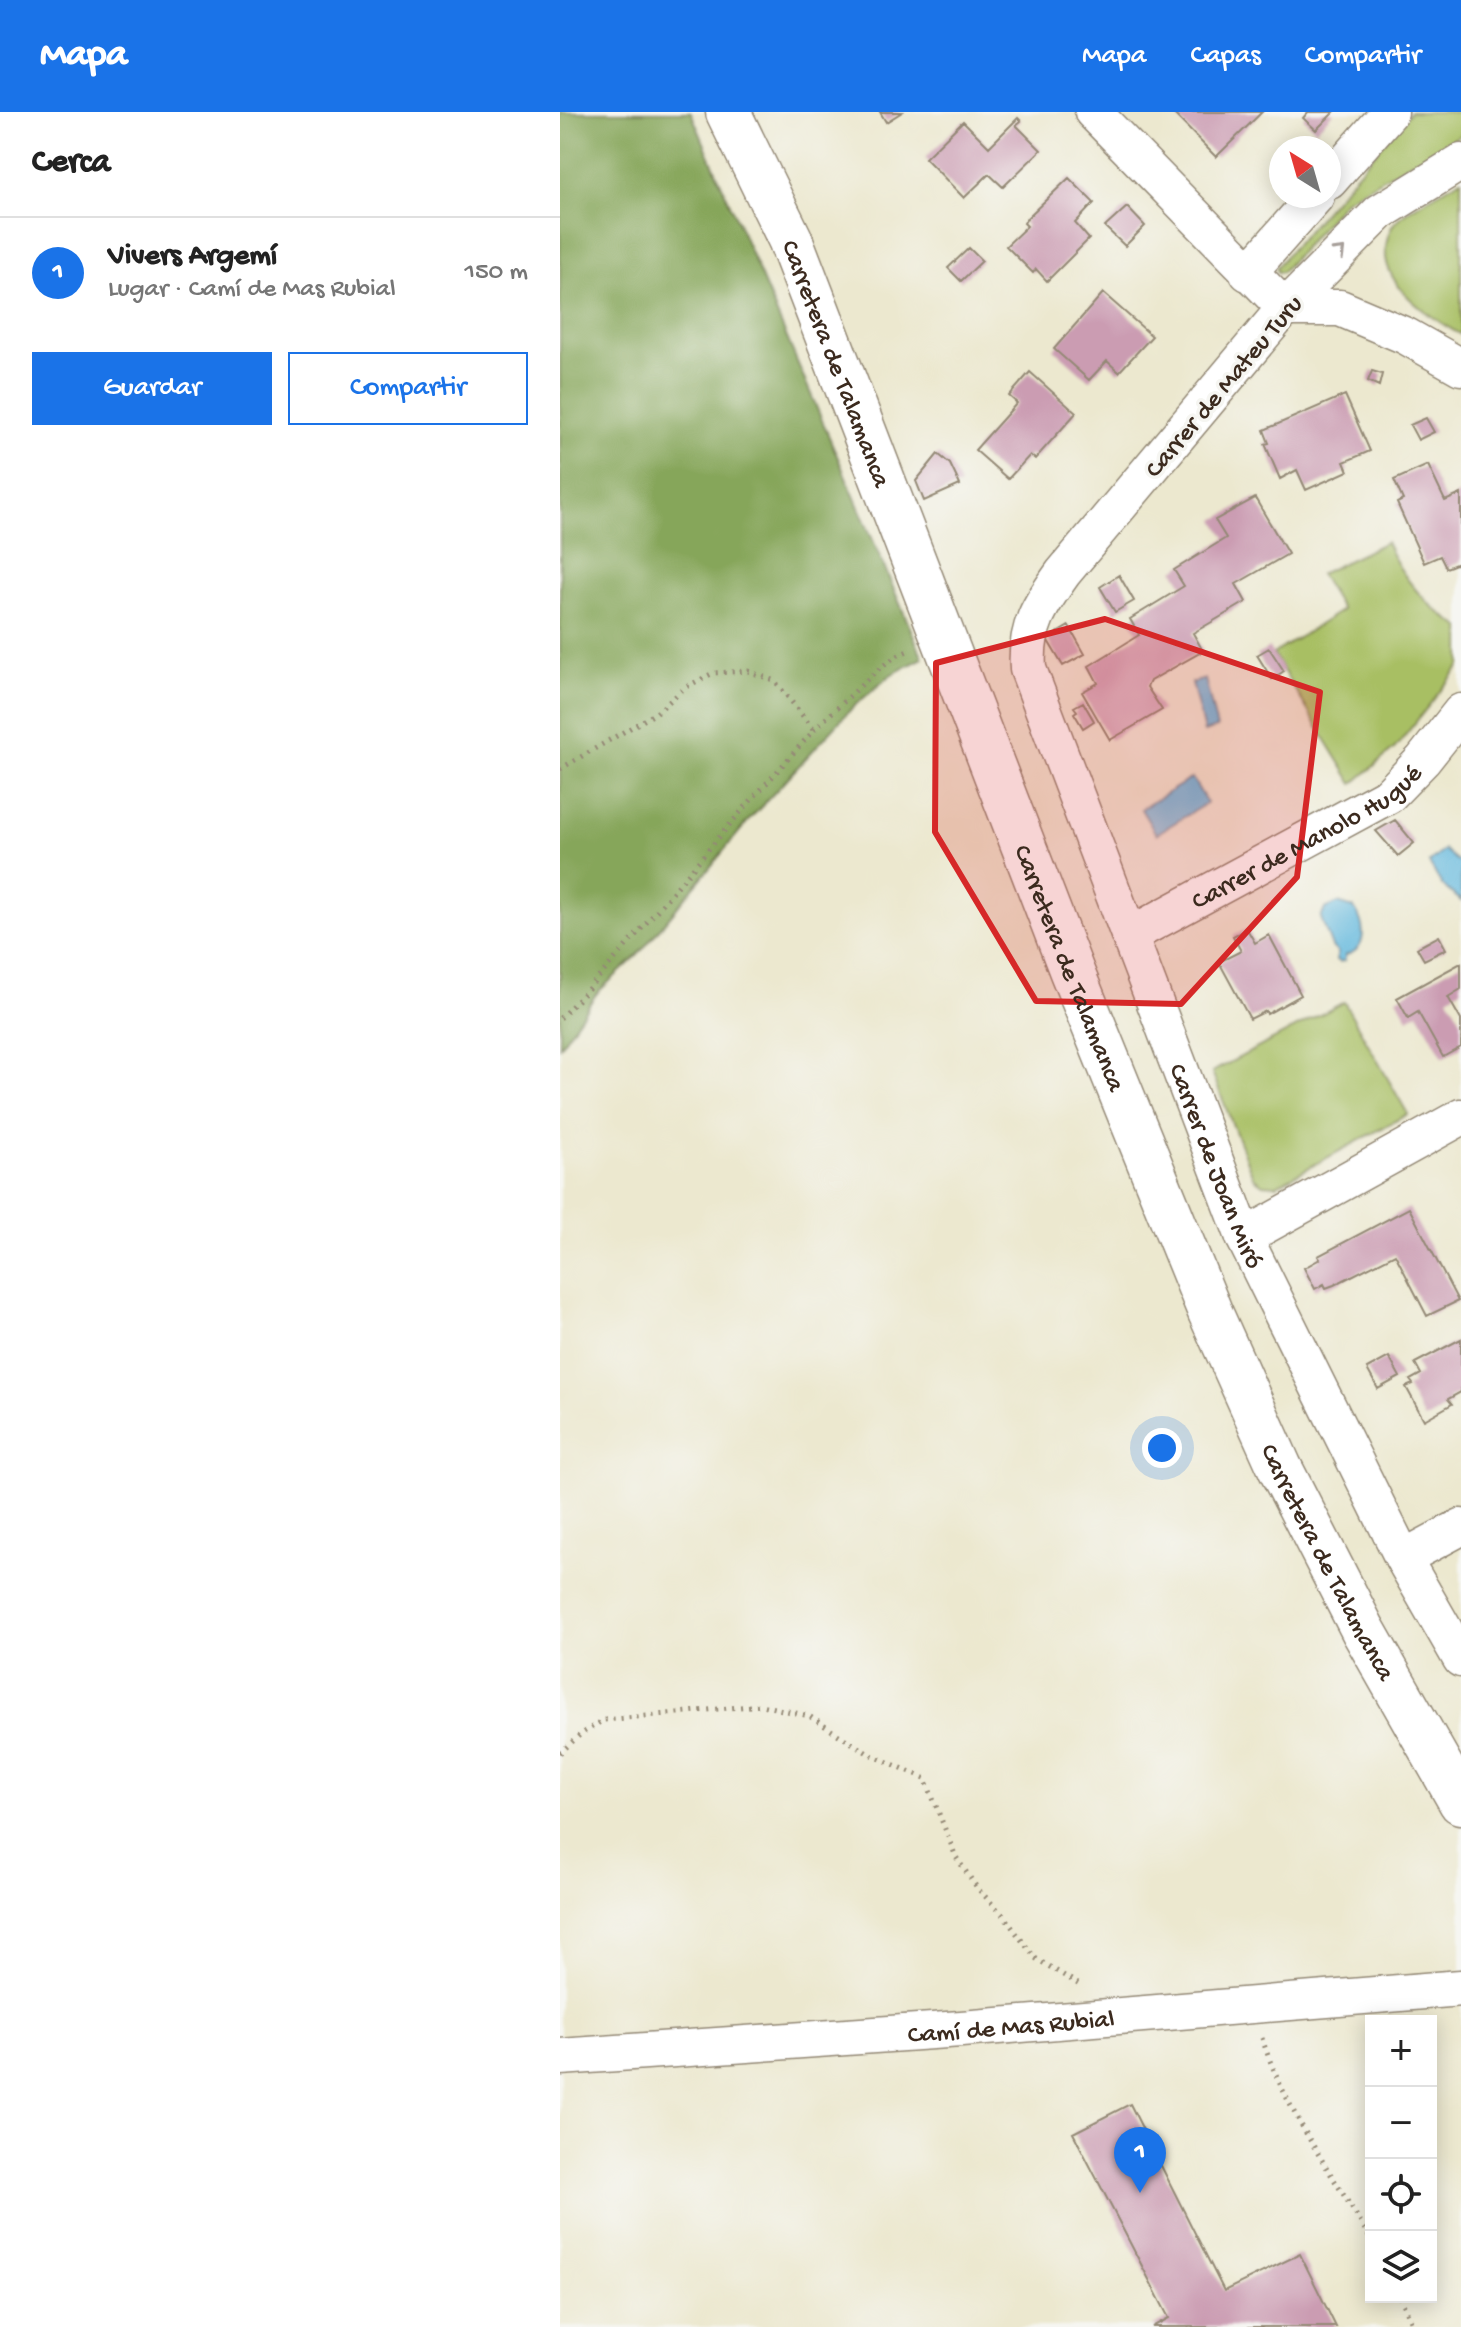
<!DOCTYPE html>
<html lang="es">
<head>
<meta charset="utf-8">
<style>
	:root { --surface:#fff; --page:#f2f2f2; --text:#222; --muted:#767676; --line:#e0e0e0; --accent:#1a73e8 }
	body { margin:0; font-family:"Gochi Hand",sans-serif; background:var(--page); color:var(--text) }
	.controls { position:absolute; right:24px; bottom:24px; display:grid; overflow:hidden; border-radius:0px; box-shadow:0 4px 20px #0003 }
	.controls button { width:72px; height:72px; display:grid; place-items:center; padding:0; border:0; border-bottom:2px solid var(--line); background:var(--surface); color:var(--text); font:40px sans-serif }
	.compass { position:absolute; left:709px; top:24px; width:72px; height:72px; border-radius:50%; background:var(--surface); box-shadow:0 4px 20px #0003; rotate:323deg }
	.you { position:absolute; left:602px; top:1336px; width:28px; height:28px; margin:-20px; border:6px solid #fff; border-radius:50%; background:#1a73e8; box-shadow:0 0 0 12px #1a73e833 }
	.badge { display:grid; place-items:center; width:52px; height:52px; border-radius:50%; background:var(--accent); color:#fff; font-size:26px; font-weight:700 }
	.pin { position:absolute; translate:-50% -66px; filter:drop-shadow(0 2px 4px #0008) }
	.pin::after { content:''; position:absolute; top:42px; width:28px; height:24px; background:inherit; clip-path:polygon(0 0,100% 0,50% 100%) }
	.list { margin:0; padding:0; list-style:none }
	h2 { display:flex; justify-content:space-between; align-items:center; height:104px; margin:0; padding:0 32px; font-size:34px }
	h2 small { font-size:26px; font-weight:400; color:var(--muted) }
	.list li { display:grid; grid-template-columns:52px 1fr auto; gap:24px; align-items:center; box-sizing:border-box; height:112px; padding:0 32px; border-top:2px solid var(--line) }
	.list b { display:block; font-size:30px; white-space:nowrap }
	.list p { margin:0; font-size:26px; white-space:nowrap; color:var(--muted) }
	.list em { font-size:26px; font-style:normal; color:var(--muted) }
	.actions { display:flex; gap:16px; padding:24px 32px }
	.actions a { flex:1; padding:18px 0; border:2px solid var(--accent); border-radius:0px; text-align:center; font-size:28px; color:var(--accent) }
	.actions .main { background:var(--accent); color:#fff }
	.icon { flex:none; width:44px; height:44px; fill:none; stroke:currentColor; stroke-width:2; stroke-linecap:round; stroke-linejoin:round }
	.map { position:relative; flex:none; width:901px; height:2215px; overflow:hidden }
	header { display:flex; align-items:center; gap:48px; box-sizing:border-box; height:112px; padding:0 40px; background:var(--accent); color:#fff }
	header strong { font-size:38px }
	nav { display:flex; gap:44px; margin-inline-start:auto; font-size:28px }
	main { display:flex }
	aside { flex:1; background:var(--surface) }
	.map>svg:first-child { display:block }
	.green { fill:#a8bf64; stroke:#727441; stroke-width:2 }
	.forest { fill:#86a65a; stroke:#60683c; stroke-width:2 }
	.water { fill:#60b7dd; stroke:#4e707e; stroke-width:2 }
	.building { fill:#cb9cb2 }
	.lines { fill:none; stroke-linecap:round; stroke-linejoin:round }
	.street-casing { stroke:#948976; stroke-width:39 }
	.secondary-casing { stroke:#948976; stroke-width:47 }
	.path { stroke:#948976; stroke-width:5; stroke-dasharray:2 6; stroke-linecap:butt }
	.street { stroke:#fff; stroke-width:36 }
	.secondary { stroke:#fff; stroke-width:44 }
	.oneway { stroke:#a79f9a }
	.marked { fill:#d62828; fill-opacity:0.2; stroke:#d62828; stroke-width:6; stroke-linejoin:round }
	.labels { text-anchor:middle; stroke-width:7; stroke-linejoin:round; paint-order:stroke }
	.street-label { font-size:26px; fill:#3b2a1e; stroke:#f6f6f2 }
</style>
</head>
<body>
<header>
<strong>Mapa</strong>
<nav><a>Mapa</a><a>Capas</a><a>Compartir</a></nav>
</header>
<main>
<aside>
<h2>Cerca<small></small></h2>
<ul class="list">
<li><span class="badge">1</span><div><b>Vivers Argemí</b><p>Lugar · Camí de Mas Rubial</p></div><em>150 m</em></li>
</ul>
<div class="actions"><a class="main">Guardar</a><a>Compartir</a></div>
</aside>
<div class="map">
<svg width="901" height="2215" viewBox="0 0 901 2215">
	<rect width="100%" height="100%" fill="#f6f6f2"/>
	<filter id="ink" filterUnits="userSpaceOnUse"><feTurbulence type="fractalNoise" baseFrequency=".0125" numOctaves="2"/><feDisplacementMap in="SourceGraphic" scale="16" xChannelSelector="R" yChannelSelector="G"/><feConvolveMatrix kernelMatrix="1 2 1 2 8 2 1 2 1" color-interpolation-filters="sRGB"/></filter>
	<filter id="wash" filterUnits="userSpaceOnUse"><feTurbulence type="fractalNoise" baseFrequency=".006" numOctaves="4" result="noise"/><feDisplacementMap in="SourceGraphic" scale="32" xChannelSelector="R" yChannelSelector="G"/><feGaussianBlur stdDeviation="1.8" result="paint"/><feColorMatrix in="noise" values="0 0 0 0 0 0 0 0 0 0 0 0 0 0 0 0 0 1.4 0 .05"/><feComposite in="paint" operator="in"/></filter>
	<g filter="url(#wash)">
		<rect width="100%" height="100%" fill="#ece8cf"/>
		<!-- green -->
		<path class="green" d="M850,0h51v23l-115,64 -64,73h-5l-1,-5z
			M901,67v156c-31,-18 -80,-49 -75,-89 1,-9 5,-21 12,-27 18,-16 43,-27 63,-40z
			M826,430c16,36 40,65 75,85v38l-66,83 -42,36 -80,-130 69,-44 -22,-36z
			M784,890l64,112 -131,71 -14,-1 -10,-7 -41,-105z"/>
		<!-- forest -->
		<path class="forest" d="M0,0h131l232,546 -31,16 -39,33 -104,113 -111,135 -41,38 -37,53z"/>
		<!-- water -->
		<path class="water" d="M645,567l12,49 -13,4 -12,-49z
			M632,666l15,25 -51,31 -15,-25z
			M884,738l17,14v37l-19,-16 -13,-22z
			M778,791l16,5c11,16 15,41 -8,47l-2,6 -5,1 -3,-2 2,-7 -6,-6 -11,-29 4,-9z"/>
		<g id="blocks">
			<!-- building -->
			<path class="building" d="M320,0h22l-16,10z
				M612,0h90l-46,45z
				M748,0h26l-18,18 -13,-12z
				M458,6l3,3 -5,4 25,25 -38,37 -14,-13 -25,24 -39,-40 38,-37 26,26z
				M509,66l25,25 -19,20 14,16 -42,42 -11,-12 -3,4 -27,-27 21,-20 -3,-3 3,-5z
				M567,95l18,19 -20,20 -20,-19z
				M409,136l13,13 -21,20 -13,-13z
				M543,181l49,43 -33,36 -12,-11 -18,19 -35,-31z
				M812,259l10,3 -3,12 -11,-5z
				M470,260l46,41 -41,46 -5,-4 -22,24 -33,-29 42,-47 -8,-7z
				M785,283l25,56 -26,11 4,9 -42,19 -9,-20 -17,9 -15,-35 4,-1 -5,-13z
				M866,306l8,14 -16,8 -8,-15z
				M378,342l12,10 10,21 -36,16 -8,-20z
				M868,353l17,36 16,-7v68l-15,6 -6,-12 -16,7 -27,-60 6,-3 -9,-20z
				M695,386l33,56 -52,30 10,18 -53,31 10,18 -53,30 -3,6 15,23 -52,30 -28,-48 16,-9 -9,-17 50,-31 -9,-16 54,-33 -10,-16 52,-32 -11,-18z
				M559,463l15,26 -19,11 -15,-25z
				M509,514l16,28 -22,12 -16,-27z
				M709,536l15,23 -12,8 -15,-24z
				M523,590l11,19 -11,7 -9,-15 3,-2 -3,-4z
				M835,708l19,23 -16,13 -22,-25z
				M687,817l8,14 14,-8 32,60 -34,19 -1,-3 -16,8 -31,-57 22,-11 -8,-15z
				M879,824l7,13 -22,11 -7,-12z
				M901,851v26l-13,8 13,23v27l-18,10 -25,-45 -10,6 -11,-20z
				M849,1096l49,93 -31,15 -32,-62 -61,31 -8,3 -2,-4 -9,5 -11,-21 16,-9 -2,-3z
				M901,1227v53l-13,7 4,5 -28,16 -18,-33 7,-3 -3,-4 11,-6 -6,-11z
				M829,1245l11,20 -22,12 -11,-20z
				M570,1992l94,187 76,-37 36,73h-184l17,-9 -96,-185z"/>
		</g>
	</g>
	<g filter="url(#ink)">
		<use href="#blocks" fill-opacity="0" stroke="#948976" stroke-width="2"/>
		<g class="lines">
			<!-- street casing -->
			<g class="street-casing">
				<g id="street">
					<path d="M533,0l192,196h55l66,28 55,31"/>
					<path id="s1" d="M901,50l-81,50 -95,96 -222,265c-23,32 -38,54 -35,96l216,568 159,321 58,101"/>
					<path d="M769,69l61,-69"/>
					<path d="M688,161l68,-77"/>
					<path id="s2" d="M570,823l259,-140 34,-35 38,-48"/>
					<path d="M684,1125l217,-120"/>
					<path d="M843,1446l58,-31"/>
					<path id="s3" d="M0,1945l401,-28 500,-41"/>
				</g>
			</g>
			<!-- secondary casing -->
			<g class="secondary-casing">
				<g id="secondary">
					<path id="s4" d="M168,0l62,127 282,733 138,340 70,156 83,162 98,172"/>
				</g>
			</g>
			<!-- path -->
			<path class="path" d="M0,657l96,-56 30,-26 27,-14 35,-2 27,10 39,49
				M0,906c76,-77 141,-164 214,-243 23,-26 45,-52 72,-75 18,-17 38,-40 62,-49
				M0,1641l22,-20 22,-13 157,-15 48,11 60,38 56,24 31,79 22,32 25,26 32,43 43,26
				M702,1926c23,73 71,136 109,202
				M840,2185l14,30"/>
			<!-- street -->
			<use href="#street" class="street"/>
			<!-- secondary -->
			<use href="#secondary" class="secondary"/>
		</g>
		<!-- one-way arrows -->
		<defs><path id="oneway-chevron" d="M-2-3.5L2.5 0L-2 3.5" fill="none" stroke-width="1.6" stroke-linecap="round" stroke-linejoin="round" transform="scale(2)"/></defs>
		<use class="oneway" href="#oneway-chevron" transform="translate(780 140) rotate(-45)"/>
	</g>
	<!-- marked area -->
	<path class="marked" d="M545,507l215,73 -23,185 -116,127 -145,-3 -101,-169 1,-169z"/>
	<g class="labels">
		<!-- street labels -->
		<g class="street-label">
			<text dy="9" stroke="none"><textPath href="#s4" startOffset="274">Carretera de Talamanca</textPath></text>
			<text transform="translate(662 273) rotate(-50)" y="9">Carrer de Mateu Turu</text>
			<text dy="9" stroke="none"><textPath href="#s2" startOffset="202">Carrer de Manolo Hugué</textPath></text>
			<text dy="9" stroke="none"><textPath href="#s4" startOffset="922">Carretera de Talamanca</textPath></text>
			<text dy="9" stroke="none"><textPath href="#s1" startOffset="1212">Carrer de Joan Miró</textPath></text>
			<text dy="9" stroke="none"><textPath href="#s4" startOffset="1570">Carretera de Talamanca</textPath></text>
			<text dy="9" stroke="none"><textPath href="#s3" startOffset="452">Camí de Mas Rubial</textPath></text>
		</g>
	</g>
</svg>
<div class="controls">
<button>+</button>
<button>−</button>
<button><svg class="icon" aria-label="locate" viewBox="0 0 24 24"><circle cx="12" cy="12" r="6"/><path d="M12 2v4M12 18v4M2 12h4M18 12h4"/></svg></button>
<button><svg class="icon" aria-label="layers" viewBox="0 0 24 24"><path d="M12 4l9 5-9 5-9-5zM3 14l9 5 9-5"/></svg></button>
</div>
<svg class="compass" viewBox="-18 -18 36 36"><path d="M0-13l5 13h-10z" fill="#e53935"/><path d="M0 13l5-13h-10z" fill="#767676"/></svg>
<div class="you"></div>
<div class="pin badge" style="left:580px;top:2081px">1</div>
</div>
</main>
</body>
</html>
